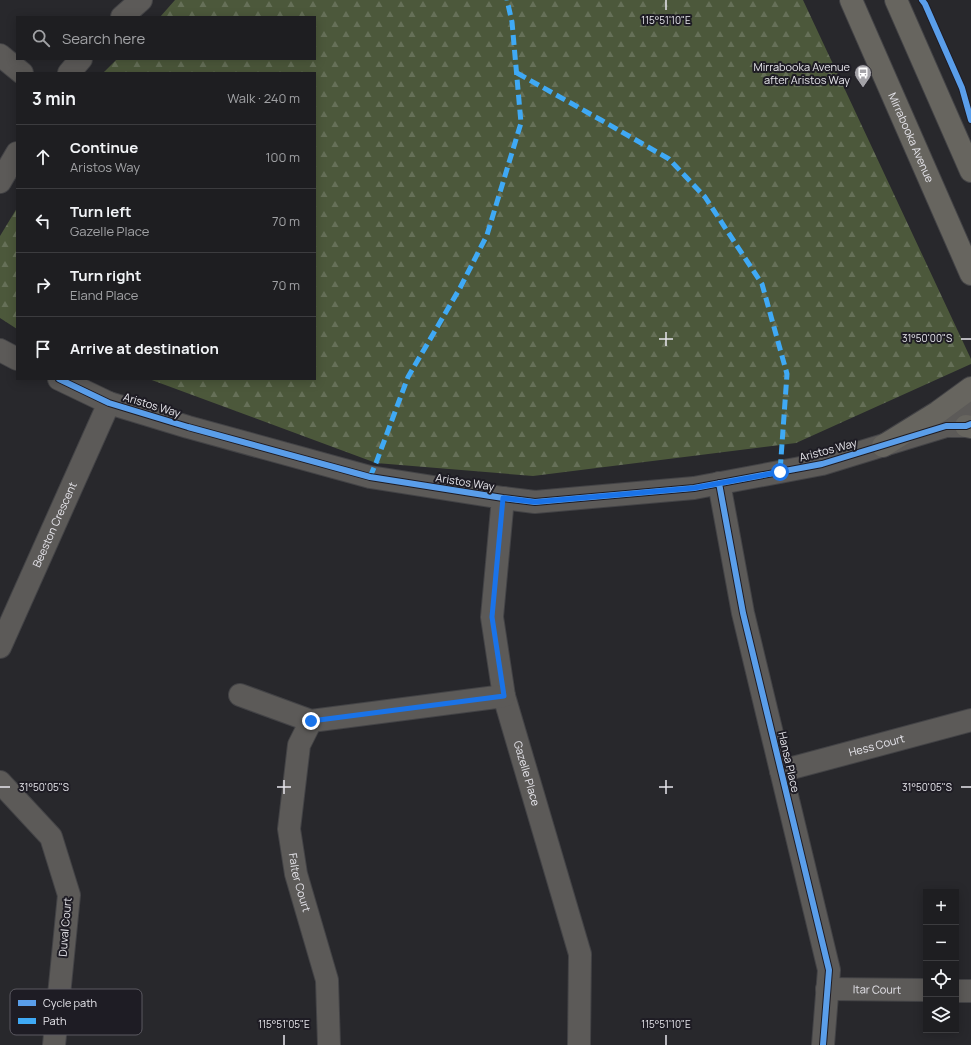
<!DOCTYPE html>
<html lang="en">
<head>
<meta charset="utf-8">
<style>
	:root { --surface:#1e1e21; --page:#26272a; --text:#f1f3f6; --muted:#a1a2a5; --line:#3c3c3f }
	body { margin:0; font-family:Manrope,sans-serif; background:var(--page); color:var(--text) }
	.controls { position:absolute; right:12px; bottom:12px; display:grid; overflow:hidden; border-radius:0px; box-shadow:0 2px 10px #0003 }
	.controls button { width:36px; height:36px; display:grid; place-items:center; padding:0; border:0; border-bottom:1px solid var(--line); background:var(--surface); color:var(--text); font:20px sans-serif }
	.stop { position:absolute; width:12px; height:12px; margin:-9px; border:3px solid #1a73e8; border-radius:50%; background:#fff }
	.stop.end { background:#1a73e8; border-color:#fff; box-shadow:0 1px 4px #0008 }
	.list { margin:0; padding:0; list-style:none }
	h2 { display:flex; justify-content:space-between; align-items:center; height:52px; margin:0; padding:0 16px; font-size:17px }
	h2 small { font-size:13px; font-weight:400; color:var(--muted) }
	.list li { display:grid; grid-template-columns:26px 1fr auto; gap:12px; align-items:center; box-sizing:border-box; height:64px; padding:0 16px; border-top:1px solid var(--line) }
	.list b { display:block; font-size:15px; white-space:nowrap }
	.list p { margin:0; font-size:13px; white-space:nowrap; color:var(--muted) }
	.list em { font-size:13px; font-style:normal; color:var(--muted) }
	.icon { flex:none; width:22px; height:22px; fill:none; stroke:currentColor; stroke-width:2; stroke-linecap:round; stroke-linejoin:round }
	.map { position:relative; flex:none; width:971px; height:1045px; overflow:hidden }
	.search { position:absolute; background:var(--surface); box-shadow:0 2px 10px #0003; left:16px; top:16px; width:300px; height:44px; display:flex; align-items:center; gap:10px; box-sizing:border-box; padding:0 14px; border-radius:0px; color:var(--muted); font-size:15px }
	.panel { position:absolute; background:var(--surface); box-shadow:0 2px 10px #0003; left:16px; top:72px; width:300px; height:308px; border-radius:0px }
	.map>svg:first-child { display:block }
	.forest { fill:url(#forest-firs) }
	.lines { fill:none; stroke-linecap:round; stroke-linejoin:round }
	.street-casing { stroke:#434346; stroke-width:24 }
	.primary-casing { stroke:#434346; stroke-width:24 }
	.street { stroke:#5c5a58; stroke-width:22 }
	.primary { stroke:#67655f; stroke-width:22 }
	.quiet { stroke:#3fa9f5; stroke-width:5; stroke-dasharray:10 5; stroke-linecap:butt }
	.cycleway-casing { stroke:#1e1c24; stroke-width:8 }
	.cycleway { stroke:#5a9eea; stroke-width:6 }
	.route { stroke:#1a73e8; stroke-width:5 }
	.ticks { fill:none; stroke:#e6e5eb; stroke-width:1.5 }
	.labels { text-anchor:middle; stroke-width:4; stroke-linejoin:round; paint-order:stroke }
	.poi-label { font-size:11px; fill:#e6e5eb; stroke:#1e1c24; text-anchor:end }
	.street-label { font-size:11px; fill:#e6e5eb; stroke:#1e1c24 }
	.key { fill:#1e1c24; stroke:#5a5860; stroke-width:1 }
	.key-label { font-size:11px; fill:#e6e5eb }
	.ticks-label { font-size:10px; text-anchor:middle; fill:#e6e5eb; stroke:#1e1c24; stroke-width:4; stroke-linejoin:round; paint-order:stroke }
</style>
</head>
<body>
<div class="map">
<svg width="971" height="1045" viewBox="0 0 971 1045">
	<defs>
		<pattern id="forest-firs" width="22" height="20" patternUnits="userSpaceOnUse"><rect width="22" height="20" fill="#4c583b"/><path d="M5 1l3.5 6h-7zM16 11l3.5 6h-7z" fill="#667058"/></pattern>
	</defs>
	<rect width="100%" height="100%" fill="#28282c"/>
	<!-- forest -->
	<path class="forest" d="M175,0h628l168,359v5l-175,79 -263,33 -157,-13 -227,-84h166v-306h-212l14,-14h198v-42h-155z
		M17,208v121l-17,-11v-82z"/>
	<g class="lines">
		<!-- street casing -->
		<g class="street-casing">
			<g id="street">
				<path d="M122,17l19,-17"/>
				<path d="M0,55l22,18"/>
				<path d="M69,73l12,-14"/>
				<path d="M0,182l17,-29"/>
				<path d="M0,350l17,9"/>
				<path d="M59,379l50,24 79,24 182,50 133,21 32,4 159,-14 128,-24 124,-38h20l5,-2"/>
				<path d="M946,426l16,-15 9,-4"/>
				<path d="M719,483l24,130 86,357 -6,75"/>
				<path id="s1" d="M503,498l-11,119 12,79 76,258 -1,91"/>
				<path id="s2" d="M0,647l109,-244"/>
				<path d="M240,695l71,26 193,-25"/>
				<path id="s3" d="M311,721l-12,24 -10,84 7,45 31,106 2,65"/>
				<path id="s4" d="M781,771l190,-51"/>
				<path d="M0,782l51,55 18,58 -15,150"/>
				<path id="s5" d="M827,989l99,1"/>
				<path d="M956,991h15"/>
			</g>
		</g>
		<!-- primary casing -->
		<g class="primary-casing">
			<g id="primary">
				<path id="s6" d="M851,0l120,274"/>
				<path d="M896,0l75,171"/>
				<path d="M966,426l5,1"/>
				<path d="M883,446l55,-34 33,-24"/>
			</g>
		</g>
		<!-- street -->
		<use href="#street" class="street"/>
		<!-- primary -->
		<use href="#primary" class="primary"/>
		<!-- quiet -->
		<path class="quiet" d="M517,73l84,47 68,39 36,38 57,87 25,90 -7,98
			M370,477l6,-14 32,-86 52,-89 27,-53 34,-112 -9,-101 -5,-22"/>
		<!-- cycleway casing -->
		<g class="cycleway-casing">
			<path id="cycleway" d="M922,0l3,4 37,84 9,32
				M59,379l50,24 79,24 182,50 133,21 32,4 159,-14 128,-24 124,-38h20l5,-2
				M719,483l24,130 86,357 -6,75"/>
		</g>
		<!-- cycleway -->
		<use href="#cycleway" class="cycleway"/>
	</g>
	<g class="lines">
		<!-- route -->
		<path class="route" d="M311,721l193,-25 -12,-79 11,-119 32,4 159,-14 86,-16"/>
	</g>
	<!-- ticks -->
	<path class="ticks" d="M666,0v10M666,332v14M659,339h14M961,339h10M284,780v14M666,780v14M0,787h10M277,787h14M659,787h14M961,787h10M284,1035v10M666,1035v10"/>
	<!-- icons -->
	<defs>
		<g id="bus-pin" transform="scale(0.9)"><path d="M0 17L-7.5 6A9.5 9.5 0 1 1 7.5 6Z" fill="#a4a3a8" stroke="#1e1c24"/><path d="M-5-6H5V4H4V6H2V4H-2V6H-4V4H-5ZM-3.5-4V0h7V-4ZM-3.5 1.2v1.5H-2V1.2ZM2 1.2v1.5H3.5V1.2Z" fill="#fff"/></g>
	</defs>
	<g fill-rule="evenodd">
		<use href="#bus-pin" x="863" y="73"/>
	</g>
	<g class="labels">
		<!-- poi labels -->
		<g class="poi-label">
			<text x="850" y="71">Mirrabooka Avenue<tspan x="850" dy="13">after Aristos Way</tspan></text>
		</g>
		<!-- street labels -->
		<g class="street-label">
			<text dy="4" stroke="none"><textPath href="#s6" startOffset="150">Mirrabooka Avenue</textPath></text>
			<text transform="translate(152 405) rotate(17)" y="4">Aristos Way</text>
			<text transform="translate(828 450) rotate(-15)" y="4">Aristos Way</text>
			<text transform="translate(465 482) rotate(9)" y="4">Aristos Way</text>
			<text dy="4" stroke="none"><textPath href="#s2" startOffset="134">Beeston Crescent</textPath></text>
			<text dy="4" stroke="none"><textPath href="#s4" startOffset="99">Hess Court</textPath></text>
			<text transform="translate(789 762) rotate(77)" y="4">Hansa Place</text>
			<text dy="4" stroke="none"><textPath href="#s1" startOffset="280">Gazelle Place</textPath></text>
			<text dy="4" stroke="none"><textPath href="#s3" startOffset="166">Falter Court</textPath></text>
			<text transform="translate(65 927) rotate(-85)" y="4">Duval Court</text>
			<text dy="4" stroke="none"><textPath href="#s5" startOffset="50">Itar Court</textPath></text>
		</g>
	</g>
	<!-- legend -->
	<rect x="10" y="989" width="132" height="46" rx="6" class="key"/>
	<rect x="18" y="1000" width="18" height="6" fill="#5a9eea"/>
	<rect x="18" y="1018" width="18" height="6" fill="#3fa9f5"/>
	<g class="key-label">
		<text x="43" y="1007">Cycle path</text>
		<text x="43" y="1025">Path</text>
	</g>
	<g class="ticks-label">
		<text x="666" y="24">115°51'10"E</text>
		<text x="927" y="342">31°50'00"S</text>
		<text x="44" y="791">31°50'05"S</text>
		<text x="927" y="791">31°50'05"S</text>
		<text x="284" y="1028">115°51'05"E</text>
		<text x="666" y="1028">115°51'10"E</text>
	</g>
</svg>
<div class="controls">
<button>+</button>
<button>−</button>
<button><svg class="icon" aria-label="locate" viewBox="0 0 24 24"><circle cx="12" cy="12" r="6"/><path d="M12 2v4M12 18v4M2 12h4M18 12h4"/></svg></button>
<button><svg class="icon" aria-label="layers" viewBox="0 0 24 24"><path d="M12 4l9 5-9 5-9-5zM3 14l9 5 9-5"/></svg></button>
</div>
<div class="stop" style="left:780px;top:472px"></div>
<div class="stop end" style="left:311px;top:721px"></div>
<div class="search"><svg class="icon" aria-label="search" viewBox="0 0 24 24"><circle cx="10" cy="10" r="6"/><path d="M15 15l6 6"/></svg>Search here</div>
<section class="panel">
<h2>3 min<small>Walk · 240 m</small></h2>
<ul class="list">
<li><svg class="icon" aria-label="ahead" viewBox="0 0 24 24"><path d="M12 20V5M6 11l6-6 6 6"/></svg><div><b>Continue</b><p>Aristos Way</p></div><em>100 m</em></li>
<li><svg class="icon" aria-label="left" viewBox="0 0 24 24"><path d="M17 20v-9H6M10 6l-5 5 5 5"/></svg><div><b>Turn left</b><p>Gazelle Place</p></div><em>70 m</em></li>
<li><svg class="icon" aria-label="right" viewBox="0 0 24 24"><path d="M7 20v-9h11M14 6l5 5-5 5"/></svg><div><b>Turn right</b><p>Eland Place</p></div><em>70 m</em></li>
<li><svg class="icon" aria-label="arrive" viewBox="0 0 24 24"><path d="M6 21V4h12l-3 4 3 4H6"/></svg><div><b>Arrive at destination</b></div></li>
</ul>
</section>
</div>
</body>
</html>
